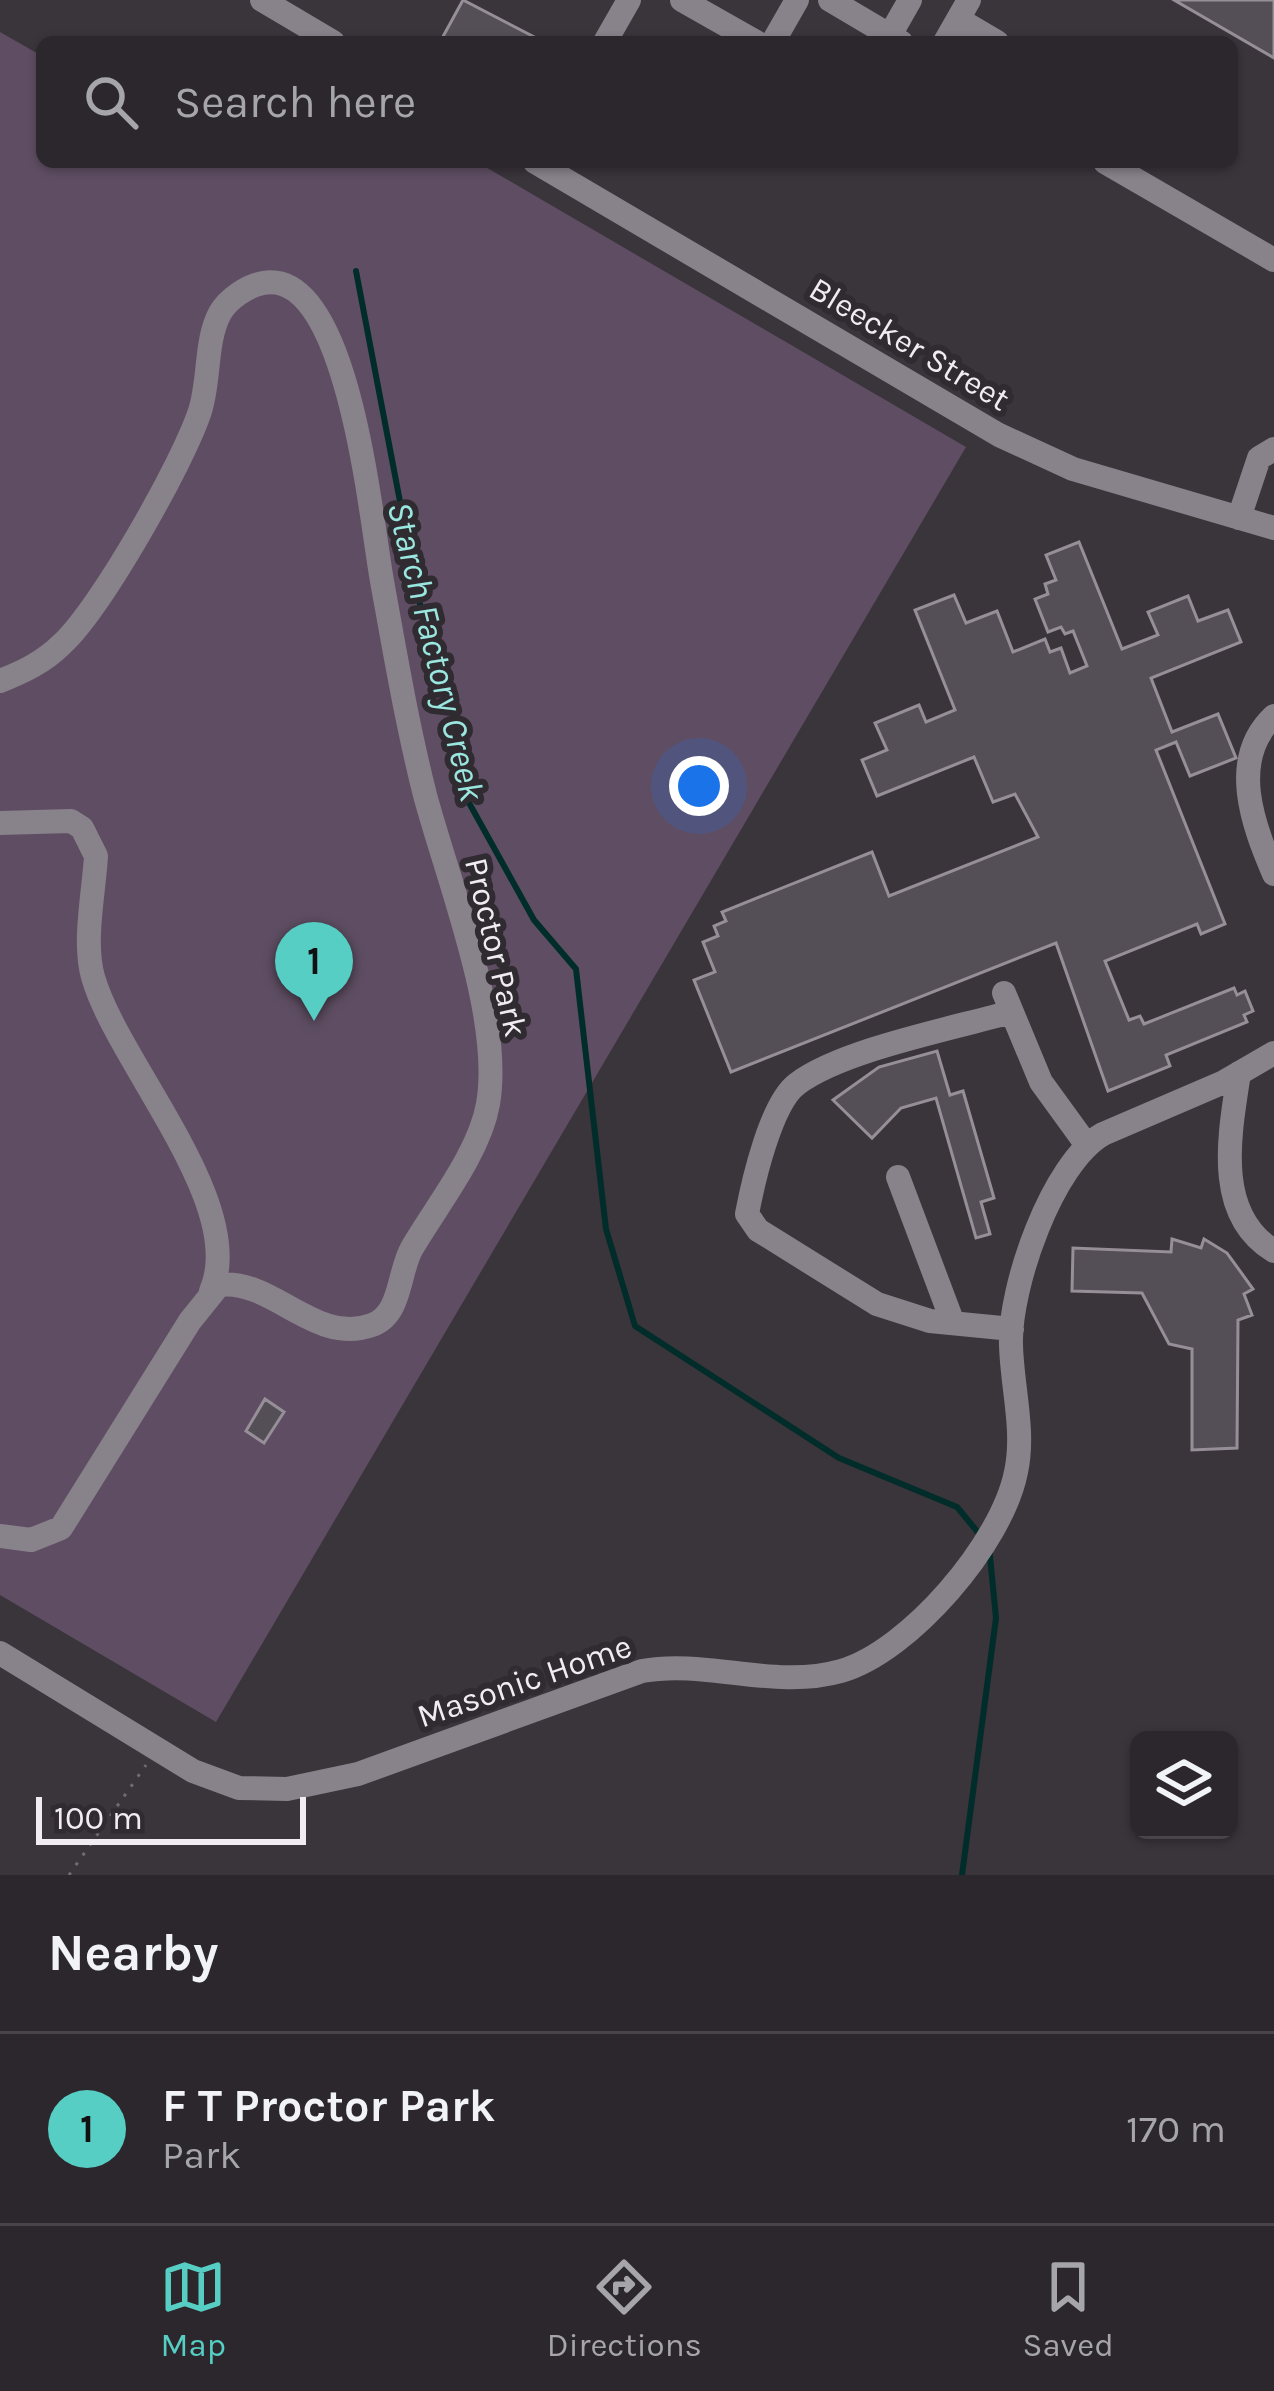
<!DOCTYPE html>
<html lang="en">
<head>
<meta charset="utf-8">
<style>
	:root { --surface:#2c272c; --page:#383338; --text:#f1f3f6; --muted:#a6a5a9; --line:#484448; --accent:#56cec4 }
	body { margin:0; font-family:Karla,sans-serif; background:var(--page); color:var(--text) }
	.controls { position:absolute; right:36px; bottom:36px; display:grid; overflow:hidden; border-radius:18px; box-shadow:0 3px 9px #0004 }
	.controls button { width:108px; height:108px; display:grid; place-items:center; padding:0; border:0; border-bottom:3px solid var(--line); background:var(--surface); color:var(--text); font:60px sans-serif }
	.scale { position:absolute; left:36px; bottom:30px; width:270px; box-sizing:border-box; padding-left:12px; border:6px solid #f0ecf1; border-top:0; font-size:33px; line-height:42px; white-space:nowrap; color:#f0ecf1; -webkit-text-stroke:9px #302a31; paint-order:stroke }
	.you { position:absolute; left:699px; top:786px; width:42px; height:42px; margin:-30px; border:9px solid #fff; border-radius:50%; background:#1a73e8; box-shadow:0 0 0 18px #1a73e833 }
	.badge { display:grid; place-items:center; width:78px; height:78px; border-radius:50%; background:var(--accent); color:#111; font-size:39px; font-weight:700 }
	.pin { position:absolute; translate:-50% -99px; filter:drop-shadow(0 3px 6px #0008) }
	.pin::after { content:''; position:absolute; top:63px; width:42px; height:36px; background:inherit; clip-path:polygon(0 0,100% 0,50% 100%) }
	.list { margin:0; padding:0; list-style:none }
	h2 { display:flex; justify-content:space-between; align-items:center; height:156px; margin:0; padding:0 48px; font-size:51px }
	h2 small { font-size:39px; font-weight:400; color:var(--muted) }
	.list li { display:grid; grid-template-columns:78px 1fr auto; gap:36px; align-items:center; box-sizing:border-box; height:192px; padding:0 48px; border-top:3px solid var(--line) }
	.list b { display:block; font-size:45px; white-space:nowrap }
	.list p { margin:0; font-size:39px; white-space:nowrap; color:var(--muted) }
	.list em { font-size:39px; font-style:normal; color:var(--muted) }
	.icon { flex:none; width:66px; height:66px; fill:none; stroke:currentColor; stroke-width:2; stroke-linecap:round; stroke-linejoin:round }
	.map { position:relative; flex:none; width:1274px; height:1875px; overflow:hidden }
	.search { position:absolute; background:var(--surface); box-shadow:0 3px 9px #0004; left:36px; right:36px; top:36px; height:132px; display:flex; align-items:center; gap:30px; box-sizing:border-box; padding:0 42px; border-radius:18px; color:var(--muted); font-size:45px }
	.sheet { height:348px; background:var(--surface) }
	nav { display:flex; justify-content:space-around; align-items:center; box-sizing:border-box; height:168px; border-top:3px solid var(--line); background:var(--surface); font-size:33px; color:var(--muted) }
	nav a { display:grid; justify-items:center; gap:6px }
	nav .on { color:var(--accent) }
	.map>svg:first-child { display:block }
	.green { fill:#5f4e63 }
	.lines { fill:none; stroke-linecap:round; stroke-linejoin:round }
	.stream { stroke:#002d2a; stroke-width:6 }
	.building { fill:#544e56; stroke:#968f98; stroke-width:3 }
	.path { stroke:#716b72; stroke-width:3; stroke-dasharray:3 9; stroke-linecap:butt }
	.minor { stroke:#88828a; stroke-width:24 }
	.labels { text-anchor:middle; stroke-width:12; stroke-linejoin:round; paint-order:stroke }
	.street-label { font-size:33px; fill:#f0ecf1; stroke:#302a31 }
	.water-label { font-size:36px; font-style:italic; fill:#9ae7df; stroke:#302a31 }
</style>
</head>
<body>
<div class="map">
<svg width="1274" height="1875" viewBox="0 0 1274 1875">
	<rect width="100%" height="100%" fill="#3a343b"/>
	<!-- green -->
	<path class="green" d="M0,32l42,24v106h435l489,285 -750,1275 -216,-127z"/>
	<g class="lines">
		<!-- stream -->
		<path class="stream" d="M356,271l63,330 36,113 13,87 66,119 42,49 30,260 29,97 204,132 118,49 24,29
			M962,1875l34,-257 -7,-72"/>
	</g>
	<!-- building -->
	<path class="building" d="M463,0l81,42h-104z
		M1174,0h100v58z
		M1079,542l43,107 36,-14 -10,-23 40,-16 10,25 30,-11 13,32 -90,36 21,54 46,-18 18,44 -46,18 -14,-34 -20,8 69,174 -24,10 -4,-10 -92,37 24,59 11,-4 4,8 90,-36 3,7 8,-4 8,20 -9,4 3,7 -81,33 4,11 -62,25 -52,-148 -325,129 -37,-92 21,-8 -12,-30 15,-6 -4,-10 12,-5 -4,-9 150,-60 17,44 149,-59 -23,-43 -22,8 -19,-45 -97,39 -15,-36 25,-10 -12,-27 44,-18 7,17 29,-12 -40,-100 39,-15 12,28 31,-12 16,41 32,-13 5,13 11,-4 9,25 17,-7 -14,-35 -8,3 -4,-7 -13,5 -13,-33 13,-5 -3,-10 11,-4 -10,-25z
		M937,1051l13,44 13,-4 31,107 -13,4 9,32 -14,4 -40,-140 -35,10 -29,30 -39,-38 46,-33z
		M1172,1239l29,9 3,-9 23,14 26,36 -9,5 8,21 -14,5 -1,128 -45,2v-101l-23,-5 -27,-51 -70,-2 1,-43 98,4z
		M265,1399l19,13 -20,31 -18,-12z"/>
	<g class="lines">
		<!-- path -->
		<path class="path" d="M69,1875l77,-110"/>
		<!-- minor -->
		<path class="minor" d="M262,0l71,42
			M682,0l74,42
			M830,0l71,42
			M958,19l39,23
			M890,35l20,-35
			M605,42l24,-42
			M773,42l24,-42
			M945,42l24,-42
			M535,162l464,273 74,34 201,59
			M1105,162l169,98
			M1239,518l20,-60 15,-9
			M0,681c23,-9 44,-19 62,-37 39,-36 121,-181 138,-233 10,-31 5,-70 20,-98 8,-14 27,-27 43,-30 86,-16 108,239 119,298 13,72 25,143 43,214 23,86 78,223 63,309 -9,50 -51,101 -76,144 -14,24 -10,66 -40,77 -57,21 -99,-47 -153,-40l-29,36 -129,207 -30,12 -31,-4
			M1274,716c-46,43 -21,109 0,158
			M0,823l71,-2 11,7 14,28c-2,36 -13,86 -3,121 24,85 156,228 118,314
			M1004,993l37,89 45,62
			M1011,1012c-56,16 -170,38 -214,72 -26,19 -44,98 -50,130l11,16 119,74 53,17 82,8
			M1239,1073c-9,60 -26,141 35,178
			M898,1177l55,146
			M0,1653l193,118 46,17 48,1 71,-15 284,-103c66,-12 132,19 199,0 69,-20 161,-128 175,-199 9,-41 -4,-85 -5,-127 -2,-57 41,-182 92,-211l121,-52 50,-29"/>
	</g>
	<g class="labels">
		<!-- street labels -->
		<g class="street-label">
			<text transform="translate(910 343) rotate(31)" y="12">Bleecker Street</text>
			<text transform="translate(497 947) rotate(77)" y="12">Proctor Park</text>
			<text transform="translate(524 1680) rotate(-19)" y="12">Masonic Home</text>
		</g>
		<!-- water labels -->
		<g class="water-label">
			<text transform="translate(437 651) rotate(76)" y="13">Starch Factory Creek</text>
		</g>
	</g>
</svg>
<div class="controls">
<button><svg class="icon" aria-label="layers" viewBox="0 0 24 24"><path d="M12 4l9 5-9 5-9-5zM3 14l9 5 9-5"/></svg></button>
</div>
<div class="scale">100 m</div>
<div class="you"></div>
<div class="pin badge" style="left:314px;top:1021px">1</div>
<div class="search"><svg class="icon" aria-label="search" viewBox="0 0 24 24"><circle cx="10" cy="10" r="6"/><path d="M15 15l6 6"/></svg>Search here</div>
</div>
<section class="sheet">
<h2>Nearby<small></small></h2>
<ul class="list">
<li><span class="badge">1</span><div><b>F T Proctor Park</b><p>Park</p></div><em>170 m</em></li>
</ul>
</section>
<nav>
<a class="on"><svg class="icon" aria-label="map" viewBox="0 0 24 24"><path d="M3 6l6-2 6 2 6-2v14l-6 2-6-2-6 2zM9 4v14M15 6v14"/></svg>Map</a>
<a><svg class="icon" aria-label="directions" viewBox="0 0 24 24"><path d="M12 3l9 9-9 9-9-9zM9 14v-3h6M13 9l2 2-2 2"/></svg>Directions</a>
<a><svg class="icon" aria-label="saved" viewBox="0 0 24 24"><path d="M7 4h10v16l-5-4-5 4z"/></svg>Saved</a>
</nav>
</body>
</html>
